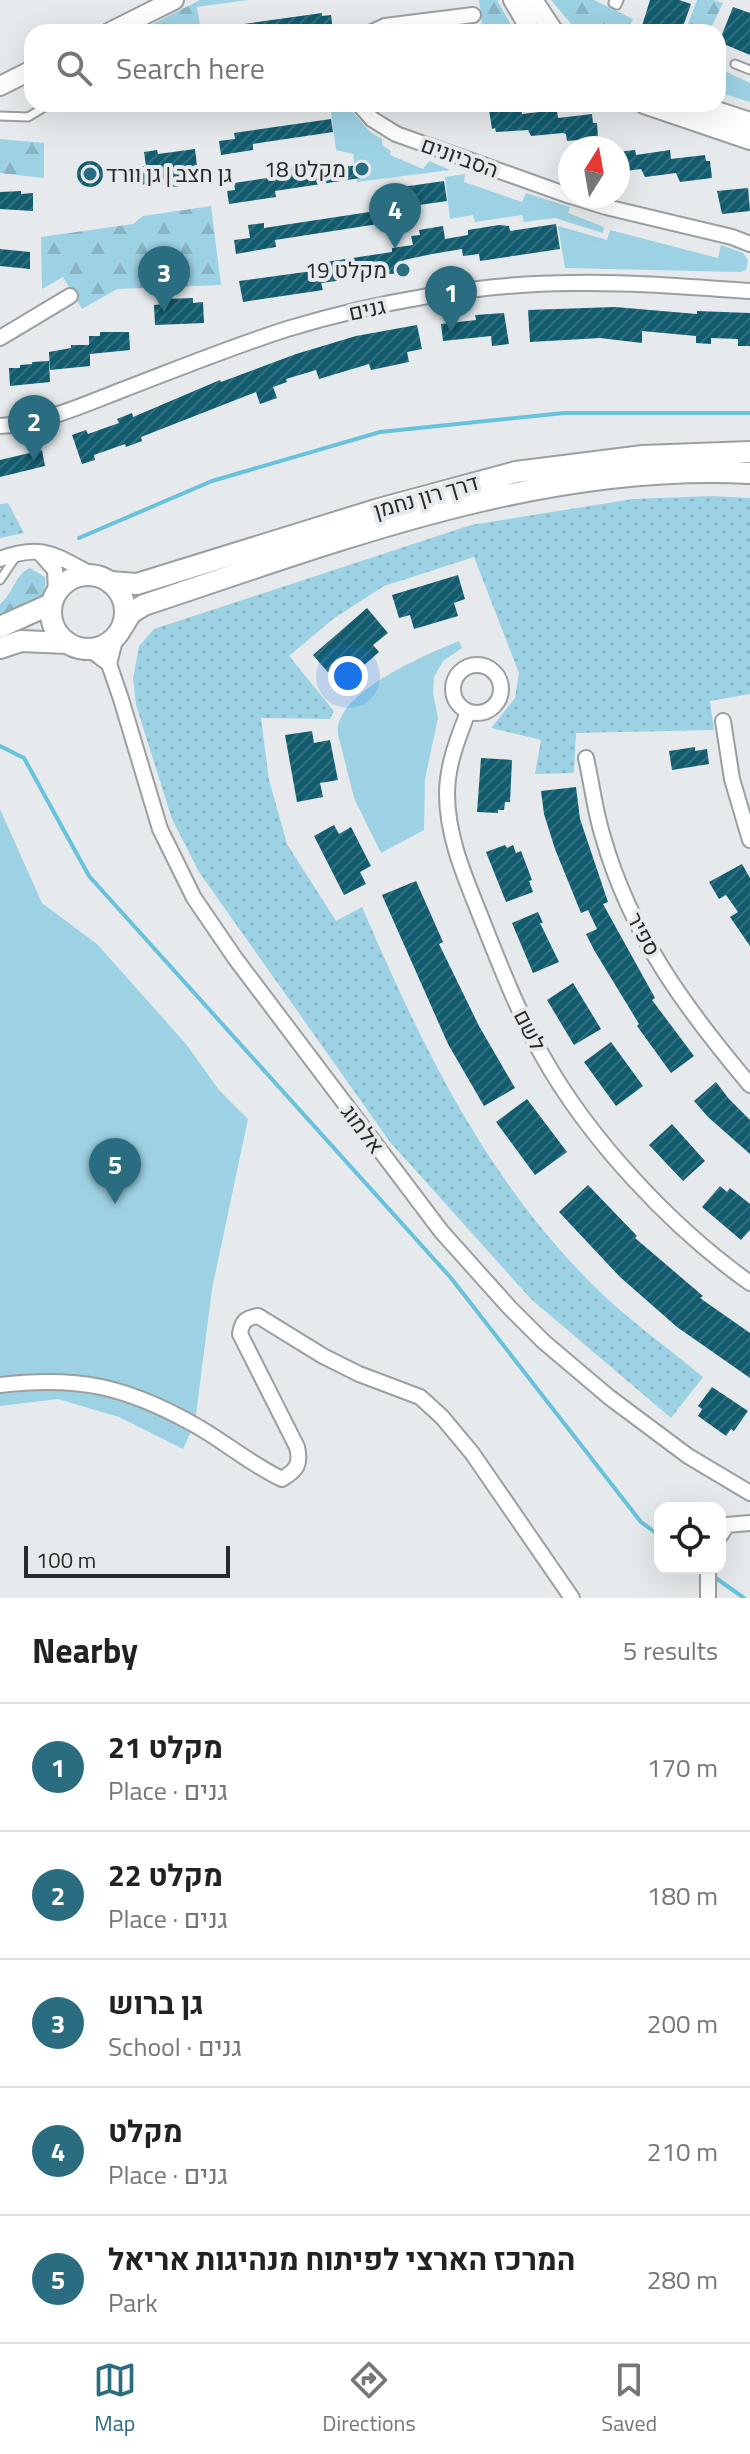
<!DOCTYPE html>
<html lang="en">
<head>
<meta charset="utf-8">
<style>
	:root { --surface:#fff; --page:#f2f2f2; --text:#222; --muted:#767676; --line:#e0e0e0; --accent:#2b6d80 }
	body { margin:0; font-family:"Titillium Web",Heebo,sans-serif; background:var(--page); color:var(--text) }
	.controls { position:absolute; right:24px; bottom:24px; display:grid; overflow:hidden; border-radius:16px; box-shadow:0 8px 32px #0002 }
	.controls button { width:72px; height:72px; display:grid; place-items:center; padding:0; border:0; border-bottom:2px solid var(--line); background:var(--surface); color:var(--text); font:40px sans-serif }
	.compass { position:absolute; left:558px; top:136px; width:72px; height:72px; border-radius:50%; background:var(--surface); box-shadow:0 8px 32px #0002; rotate:11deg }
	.scale { position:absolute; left:24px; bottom:20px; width:206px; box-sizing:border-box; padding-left:8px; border:4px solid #282a2b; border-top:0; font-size:22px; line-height:28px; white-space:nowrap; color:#282a2b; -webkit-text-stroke:6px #e6eaec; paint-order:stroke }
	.you { position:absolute; left:348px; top:676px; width:28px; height:28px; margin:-20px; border:6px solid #fff; border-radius:50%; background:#1a73e8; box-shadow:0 0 0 12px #1a73e833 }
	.badge { display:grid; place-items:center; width:52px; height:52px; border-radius:50%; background:var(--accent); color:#fff; font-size:26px; font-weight:700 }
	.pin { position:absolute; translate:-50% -66px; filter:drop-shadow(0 2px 4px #0008) }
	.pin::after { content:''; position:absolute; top:42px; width:28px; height:24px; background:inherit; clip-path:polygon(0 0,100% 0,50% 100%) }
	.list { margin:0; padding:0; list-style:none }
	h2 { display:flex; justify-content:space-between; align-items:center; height:104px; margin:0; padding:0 32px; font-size:34px }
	h2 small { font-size:26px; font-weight:400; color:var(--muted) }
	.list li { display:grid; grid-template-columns:52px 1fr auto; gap:24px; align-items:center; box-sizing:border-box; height:128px; padding:0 32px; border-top:2px solid var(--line) }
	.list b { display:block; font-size:30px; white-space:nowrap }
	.list p { margin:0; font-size:26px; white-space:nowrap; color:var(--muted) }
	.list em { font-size:26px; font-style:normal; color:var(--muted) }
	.icon { flex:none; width:44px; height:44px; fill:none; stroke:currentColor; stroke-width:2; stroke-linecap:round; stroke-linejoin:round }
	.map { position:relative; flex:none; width:750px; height:1598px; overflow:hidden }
	.search { position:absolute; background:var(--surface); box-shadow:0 8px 32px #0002; left:24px; right:24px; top:24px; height:88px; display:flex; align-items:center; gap:20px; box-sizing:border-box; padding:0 28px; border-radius:24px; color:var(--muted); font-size:30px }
	.sheet { height:744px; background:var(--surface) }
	nav { display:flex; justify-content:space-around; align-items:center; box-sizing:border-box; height:112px; border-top:2px solid var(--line); background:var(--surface); font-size:22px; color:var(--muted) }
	nav a { display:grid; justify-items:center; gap:4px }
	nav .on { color:var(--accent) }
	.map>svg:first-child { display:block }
	.grass { fill:url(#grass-dots) }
	.forest { fill:url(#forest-firs) }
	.park { fill:#9dd2e4 }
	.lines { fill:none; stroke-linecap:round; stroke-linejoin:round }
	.stream { stroke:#69c2dc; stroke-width:4 }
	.building { fill:url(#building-hatch) }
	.service-casing { stroke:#9a9fa0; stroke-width:11 }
	.minor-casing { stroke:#9a9fa0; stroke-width:18 }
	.tertiary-casing { stroke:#9a9fa0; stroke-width:22 }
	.secondary-casing { stroke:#9a9fa0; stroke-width:24 }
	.service { stroke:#fff; stroke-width:7 }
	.minor { stroke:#fff; stroke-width:14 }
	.tertiary { stroke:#fff; stroke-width:18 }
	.secondary { stroke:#fff; stroke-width:20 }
	.poi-dot { fill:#2b6d80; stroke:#e6eaec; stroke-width:3 }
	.labels { text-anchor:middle; stroke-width:8; stroke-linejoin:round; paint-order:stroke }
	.street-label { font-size:22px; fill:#282a2b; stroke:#e6eaec }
	.poi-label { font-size:22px; fill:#282a2b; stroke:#e6eaec; text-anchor:end }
</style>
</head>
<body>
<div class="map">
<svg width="750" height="1598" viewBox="0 0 750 1598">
	<defs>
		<pattern id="grass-dots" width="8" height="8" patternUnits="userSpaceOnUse" patternTransform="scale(2)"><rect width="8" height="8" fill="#9dd2e4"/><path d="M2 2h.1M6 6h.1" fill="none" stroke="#87b4c4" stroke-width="1.8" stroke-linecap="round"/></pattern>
		<pattern id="forest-firs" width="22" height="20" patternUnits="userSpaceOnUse" patternTransform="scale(2)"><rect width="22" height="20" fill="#9dd2e4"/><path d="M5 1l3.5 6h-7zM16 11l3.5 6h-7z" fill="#87b4c4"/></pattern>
		<pattern id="building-hatch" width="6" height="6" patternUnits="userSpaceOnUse" patternTransform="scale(2)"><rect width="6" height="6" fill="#115c6f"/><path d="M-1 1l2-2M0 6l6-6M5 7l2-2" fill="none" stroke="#34707f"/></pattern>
	</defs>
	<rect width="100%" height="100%" fill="#e6eaec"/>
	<!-- grass -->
	<path class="grass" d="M710,496l40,2v196l-40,7 4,29 -138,3 -2,40 -39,1 6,-34 -50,-12 24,-30 4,-25 -45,-116 -90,29 -51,33 -44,37 45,55 -4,8 -69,-1 8,62 18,64 49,77 26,-14c60,139 121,267 229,376 33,34 75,63 112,94l-32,41 -140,-119 -141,-157 -191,-270 -27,-53 -36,-114 -3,-26 6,-33 15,-17 317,-104 162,-26z
		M8,503l16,30 -24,5v-34z"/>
	<!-- forest -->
	<path class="forest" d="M200,0h48l-51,7 4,25h-64z
		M479,0h18l18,32h-32z
		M551,0h43l39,19 -6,13h-49z
		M697,0h16l10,3 -14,29h-24z
		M718,68l32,15v19l-32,-10z
		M0,139l44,4v35l-44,-5z
		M211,206l10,79 -104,4 -35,20 -19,-32 -21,12 -1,-52 92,-13 10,-8z
		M30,568l15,9c3,29 -23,34 -45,41v-14c13,-10 15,-30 30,-36z"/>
	<!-- park -->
	<path class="park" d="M330,104h16l24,28 12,7v6l9,6 -1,4 33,14 6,-8 21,9 -93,12 -4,-28 -17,-4z
		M465,174l-1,8 58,20 4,-9 44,14 -2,6 36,14 -1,6 -48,-15 -31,4 -2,-7 -47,7 -2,-7 -23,4 -5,-42z
		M558,226l49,14 3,-10 108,28 3,-13 22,8 5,7 -2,10 -6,2 -175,-4z
		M459,641l3,7 -19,13 -9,16 -1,16 5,25 -13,61 -1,51 -43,23 -27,-55 -16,-64c-5,-41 89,-80 121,-93z
		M0,809l42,94 55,41 89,100 33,46 29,29 -36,170 -17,133 -12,27 -64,-32 -61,-18 -58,7z"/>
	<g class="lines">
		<!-- stream -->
		<path class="stream" d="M79,538l133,-57 168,-49 184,-19h186
			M0,746l24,12 65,118 362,402 190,244 19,14
			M713,1576l31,22"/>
	</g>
	<!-- building -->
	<path class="building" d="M650,0h29l12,4 -10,28h-23l-16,-6z
		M733,7l17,6v42l-31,-13z
		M322,13v3l9,-1 2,16 -95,1 -1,-7z
		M521,106l1,8 35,-4 1,8 34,-4 1,9h4l1,15 -31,3 -1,-7 -3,-1 -32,3 -3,-6 -32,2 -1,-4 -3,1 -3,-19z
		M331,119l2,13 -80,12v6l-32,5 -2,-14 16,-2 -1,-6z
		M195,149l2,17 -13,2 3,17 -15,2 -2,-7 -30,5 -2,-18 8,-1 -2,-14 13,-2 1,4z
		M635,150l1,5 34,-5 1,9 34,-4 1,6h4l2,17 -32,4 -4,-9 -31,4 -4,-8 -23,3v-20z
		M77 174a13 13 0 1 1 26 0a13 13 0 1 1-26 0Z
		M321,163l1,7 43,-6 2,13 -92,14 1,6 -47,7 -2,-13 8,-1 -1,-7 40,-6 -1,-7z
		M444,181l3,20 -63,9 -3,-20z
		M748,188l2,23 -28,3 -5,-23z
		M21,191v3l12,-1v18l-33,-2v-17z
		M376,211l2,13 -103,16 1,7 -40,7 -2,-14 16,-2 -2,-13 16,-2v5z
		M556,224l4,25 -80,12 -1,-7 -16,2 -1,-7 -30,5 -28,6 2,12 -85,11 2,7 -80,12 -4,-21 88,-12 -1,-7 66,-10v-4l21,-3 -2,-9 9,-1 -1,-5 24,-4 2,13 23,-4v-5l31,-5 10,1 1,5z
		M0,249l30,3v17l-30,-3z
		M193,298v5l10,-1 1,21 -49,2 -1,-20 11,-1v-5z
		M615,307l82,7v-3l53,2v33h-12v-7l-27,-1v6l-15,-1v-7l-54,-5v12l-42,-5 -70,4 -2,-32z
		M504,313l5,31 -17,2 -1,-10 -48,5 -2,-17 35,-4 -1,-5z
		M417,325l5,24 -15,3 2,10 -38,8 -2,-6 -50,15 -3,-9 -30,9 1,3 -14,5 4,11 -17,6 -4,-12 -115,45 1,4 -16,6 -1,-3 -31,11 1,5 -13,4 -10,-29 14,-5 2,4 31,-11 -2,-4 15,-6 1,4 87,-37 1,2 75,-28 60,-18z
		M100,332h29l1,18 -40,4v12l-40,4 -1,-18 22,-4v-3h18v-9h11z
		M49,361l1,21 -40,4 -1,-18h11v-3l12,-1v-2z
		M42,450l3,16 -45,11v-17z
		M458,575l7,24 -11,4 4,13 -44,13 -4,-14 -11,3 -7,-23z
		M367,608l21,25 -15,12 6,7 -25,22 -7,-9 -15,12 -19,-22z
		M312,731l2,12 16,-3 8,40 -18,3 3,14 -26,5 -12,-67z
		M695,747v4l12,-2 2,15 -37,6 -3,-19z
		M481,758l31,2 -2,42h-5l-1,8h-6v3l-21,-1z
		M576,787l4,32 28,83 -5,2 52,94 -3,2 42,56 -23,17 -34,-47 2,-2 -45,-74 -8,-16 11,-5 -9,-19 -7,3 -26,-64 -11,-35 -3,-23z
		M334,825l5,9 12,-7 20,39 -11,6 6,12 -22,11 -30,-59z
		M505,845l2,3 6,-3 3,8 5,-2 11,29 -3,1 4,11 -27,10 -20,-50z
		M742,864l8,14v68l-20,-29 8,-5 -12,-17 -7,4 -10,-17z
		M416,881l27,61 -4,2 40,82 36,62 -31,18 -36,-62 -66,-149z
		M538,912l5,11h-3l19,39 -26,11 -21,-50z
		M573,983l28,46 -27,16 -27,-45z
		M611,1042l32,44 -27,20 -32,-44z
		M716,1082l13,17 21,21v34l-42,-37 -14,-16z
		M527,1099l40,53 -32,23 -39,-53z
		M672,1124l33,37 -22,20 -34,-36z
		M588,1185l49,51 -2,2 68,58 -3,2 50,35v45l-73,-51 -57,-50 -61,-65z
		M720,1186l7,6 3,-4 20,16v26l-9,10 -39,-33z
		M712,1387l36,24 -14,20 -3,-2 -5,7 -28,-20 4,-7 -4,-3z"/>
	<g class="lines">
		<!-- service casing -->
		<g class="service-casing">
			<path id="service" d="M614,0l-1,3 4,2 2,-5
				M735,64l15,6
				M0,116l28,1 20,-12
				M0,580l17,-25"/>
		</g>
		<!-- minor casing -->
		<g class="minor-casing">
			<path id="minor" d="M372,32l13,-6 88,-11
				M359,104l13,15 24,15 174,62
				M571,196l35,11 126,30 18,7
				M0,338l70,-42
				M0,426c42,-2 83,-21 122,-36 55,-21 109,-43 165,-61 89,-27 194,-46 287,-46 59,-1 117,4 176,8
				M39,552l16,18 1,22
				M0,559c42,-16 54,-4 91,15
				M89,649l20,15 12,35 39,130 34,69 41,60 206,273 68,76 35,35 65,55 79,59 62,37
				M109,664l7,-28
				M453 689a24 24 0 1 1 48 0a24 24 0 1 1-48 0Z
				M468,712c-10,26 -21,53 -21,82 0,40 16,79 31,116 20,50 38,98 64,145 47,84 129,172 208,228
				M723,721l9,58 18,61
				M586,758c6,26 9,54 17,79 28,98 83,172 147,248
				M0,1385c78,-9 125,1 193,39 31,17 57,40 89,55 15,-9 19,-15 15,-32l-57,-113c2,-13 6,-16 18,-18l65,40 36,18 61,23 22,20 30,36 100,145
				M720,1536l7,-11 23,-2
				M708,1598v-30"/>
		</g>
		<!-- tertiary casing -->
		<g class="tertiary-casing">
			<path id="tertiary" d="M513,0l19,32
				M533,0l21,32
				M110,32l64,-32
				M0,86l32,-16
				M644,104l106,36
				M695,104l55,18"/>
		</g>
		<!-- secondary casing -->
		<g class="secondary-casing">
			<path id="secondary" d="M51 612a37 37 0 1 1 74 0a37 37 0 1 1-74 0Z
				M110,582l27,2 242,-75 137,-37 127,-16 107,-4
				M123,626l8,-13 13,-8c197,-65 396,-143 606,-132
				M0,627l51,-23
				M0,648l21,-7 47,2"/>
		</g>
		<!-- service -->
		<use href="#service" class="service"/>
		<!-- minor -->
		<use href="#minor" class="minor"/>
		<!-- tertiary -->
		<use href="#tertiary" class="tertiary"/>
		<!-- secondary -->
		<use href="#secondary" class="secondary"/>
	</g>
	<!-- markers -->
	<g class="poi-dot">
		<circle cx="362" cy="169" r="8"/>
		<circle cx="90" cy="174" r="8"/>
		<circle cx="403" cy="270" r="8"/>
	</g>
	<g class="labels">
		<!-- street labels -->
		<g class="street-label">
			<text transform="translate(460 157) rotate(20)" y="8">הסביונים</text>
			<text transform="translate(367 309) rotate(-12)" y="8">גנים</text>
			<text transform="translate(426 496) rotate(-16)" y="8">דרך רון נחמן</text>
			<text transform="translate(644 934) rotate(62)" y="8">ספיר</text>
			<text transform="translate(530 1030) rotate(63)" y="8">לשם</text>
			<text transform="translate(363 1129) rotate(53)" y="8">אלמוג</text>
		</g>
		<!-- poi labels -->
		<g class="poi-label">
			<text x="346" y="177">מקלט 18</text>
			<text x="106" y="182" text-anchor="start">גן חצב | גן וורד</text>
			<text x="387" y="278">מקלט 19</text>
		</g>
	</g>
</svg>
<div class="controls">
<button><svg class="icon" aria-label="locate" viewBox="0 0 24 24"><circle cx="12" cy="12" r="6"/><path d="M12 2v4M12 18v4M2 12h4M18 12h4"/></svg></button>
</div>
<svg class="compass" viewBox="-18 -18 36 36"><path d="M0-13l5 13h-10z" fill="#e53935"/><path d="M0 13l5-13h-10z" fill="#767676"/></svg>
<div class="scale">100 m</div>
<div class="you"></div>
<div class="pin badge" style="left:451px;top:332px">1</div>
<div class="pin badge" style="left:34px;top:461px">2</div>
<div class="pin badge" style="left:164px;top:312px">3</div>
<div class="pin badge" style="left:395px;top:249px">4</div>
<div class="pin badge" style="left:115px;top:1204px">5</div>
<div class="search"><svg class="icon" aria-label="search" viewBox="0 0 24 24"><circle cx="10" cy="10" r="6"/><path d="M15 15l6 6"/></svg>Search here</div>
</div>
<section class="sheet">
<h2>Nearby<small>5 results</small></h2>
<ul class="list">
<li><span class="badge">1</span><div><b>מקלט 21</b><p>Place · גנים</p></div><em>170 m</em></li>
<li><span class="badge">2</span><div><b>מקלט 22</b><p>Place · גנים</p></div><em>180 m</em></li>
<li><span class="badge">3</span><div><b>גן ברוש</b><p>School · גנים</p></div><em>200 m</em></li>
<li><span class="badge">4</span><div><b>מקלט</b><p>Place · גנים</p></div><em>210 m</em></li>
<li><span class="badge">5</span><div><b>המרכז הארצי לפיתוח מנהיגות אריאל</b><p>Park</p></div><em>280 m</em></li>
</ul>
</section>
<nav>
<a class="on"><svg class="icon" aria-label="map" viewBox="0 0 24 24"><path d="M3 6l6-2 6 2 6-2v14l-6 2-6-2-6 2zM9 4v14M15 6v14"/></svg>Map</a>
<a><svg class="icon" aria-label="directions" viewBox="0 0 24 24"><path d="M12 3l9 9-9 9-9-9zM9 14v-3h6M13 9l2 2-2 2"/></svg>Directions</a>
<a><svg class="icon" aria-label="saved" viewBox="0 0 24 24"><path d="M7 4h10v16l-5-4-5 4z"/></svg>Saved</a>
</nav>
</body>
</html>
